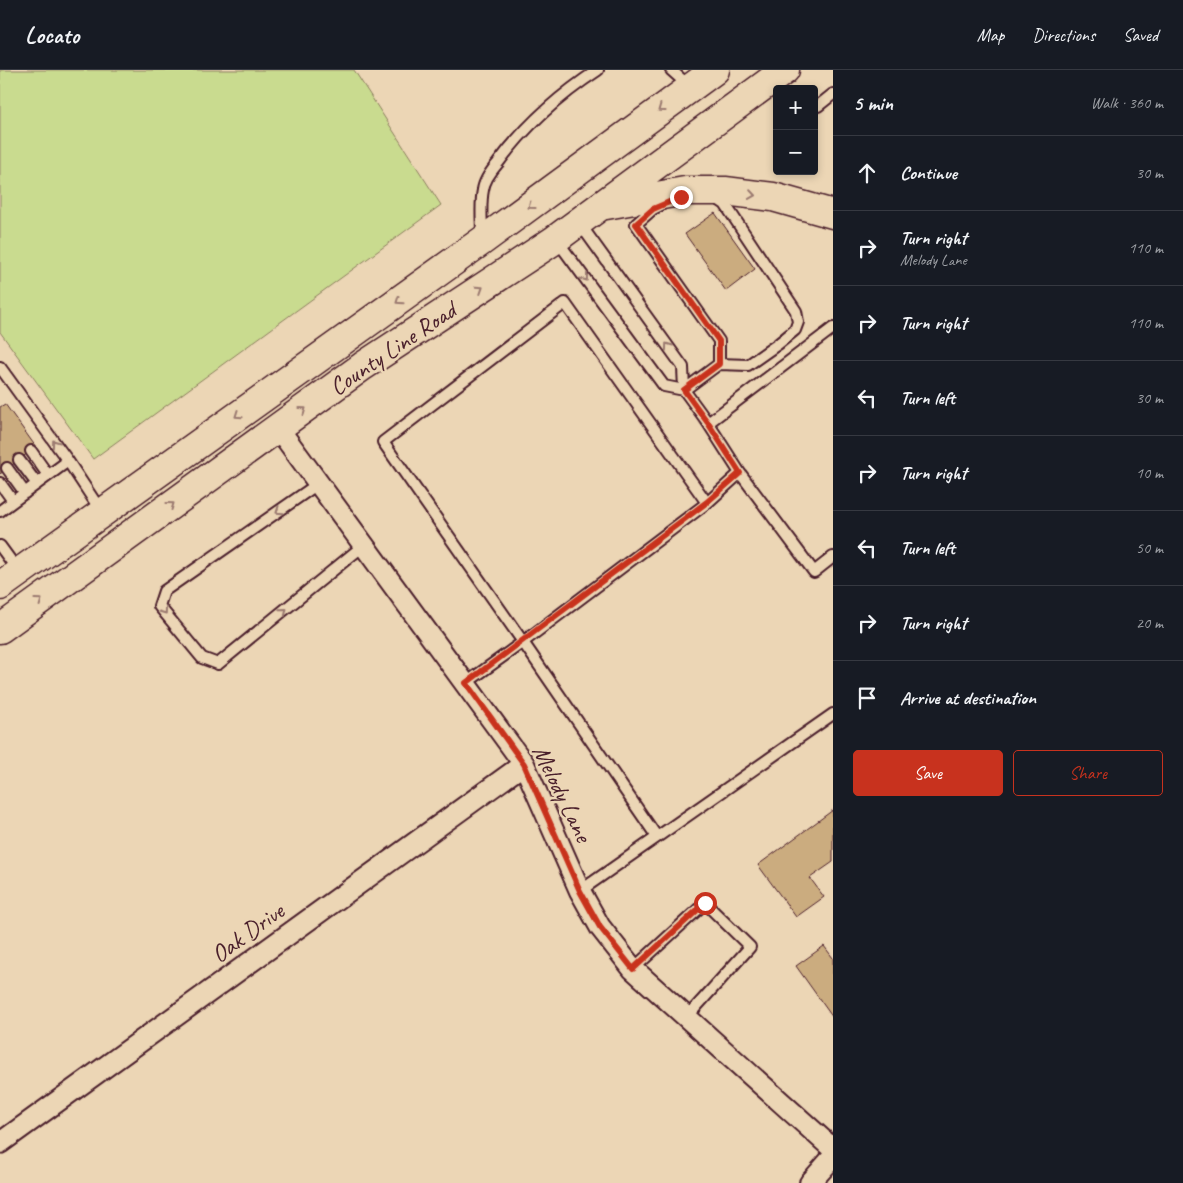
<!DOCTYPE html>
<html lang="en">
<head>
<meta charset="utf-8">
<style>
	:root { --surface:#171b24; --page:#242831; --text:#f1f3f6; --muted:#9ea1a6; --line:#363941; --accent:#c8321e }
	body { margin:0; font-family:Caveat,sans-serif; background:var(--page); color:var(--text) }
	.controls { position:absolute; right:15px; top:15px; display:grid; overflow:hidden; border-radius:5px; box-shadow:0 2px 8px #0003 }
	.controls button { width:45px; height:45px; display:grid; place-items:center; padding:0; border:0; border-bottom:1px solid var(--line); background:var(--surface); color:var(--text); font:25px sans-serif }
	.stop { position:absolute; width:15px; height:15px; margin:-11px; border:4px solid #c8321e; border-radius:50%; background:#fff }
	.stop.end { background:#c8321e; border-color:#fff; box-shadow:0 1px 5px #0008 }
	.list { margin:0; padding:0; list-style:none }
	h2 { display:flex; justify-content:space-between; align-items:center; height:65px; margin:0; padding:0 20px; font-size:21px }
	h2 small { font-size:16px; font-weight:400; color:var(--muted) }
	.list li { display:grid; grid-template-columns:32px 1fr auto; gap:15px; align-items:center; box-sizing:border-box; height:75px; padding:0 20px; border-top:1px solid var(--line) }
	.list b { display:block; font-size:19px; white-space:nowrap }
	.list p { margin:0; font-size:16px; white-space:nowrap; color:var(--muted) }
	.list em { font-size:16px; font-style:normal; color:var(--muted) }
	.actions { display:flex; gap:10px; padding:15px 20px }
	.actions a { flex:1; padding:11px 0; border:1px solid var(--accent); border-radius:5px; text-align:center; font-size:18px; color:var(--accent) }
	.actions .main { background:var(--accent); color:#fff }
	.icon { flex:none; width:28px; height:28px; fill:none; stroke:currentColor; stroke-width:2; stroke-linecap:round; stroke-linejoin:round }
	.map { position:relative; flex:none; width:833px; height:1113px; overflow:hidden }
	header { display:flex; align-items:center; gap:30px; box-sizing:border-box; height:70px; padding:0 25px; background:var(--surface); border-bottom:1px solid var(--line) }
	header strong { font-size:24px }
	nav { display:flex; gap:28px; margin-inline-start:auto; font-size:18px }
	main { display:flex }
	aside { flex:1; background:var(--surface) }
	.map>svg:first-child { display:block }
	.green { fill:#c9db8f; stroke:#8a7d5d }
	.building { fill:#cbac7f; stroke:#4a1f2b }
	.lines { fill:none; stroke-linecap:round; stroke-linejoin:round }
	.lane-casing { stroke:#4a1f2b; stroke-width:14 }
	.street-casing { stroke:#4a1f2b; stroke-width:24 }
	.primary-casing { stroke:#4a1f2b; stroke-width:31 }
	.lane { stroke:#ecd6b5; stroke-width:10 }
	.street { stroke:#ecd6b5; stroke-width:20 }
	.primary { stroke:#ecd6b5; stroke-width:28 }
	.oneway { stroke:#9b7a70 }
	.route { stroke:#c8321e; stroke-width:6 }
	.labels { text-anchor:middle; stroke-width:5; stroke-linejoin:round; paint-order:stroke }
	.street-label { font-size:25px; fill:#4a1f2b; stroke:#ecd6b5 }
</style>
</head>
<body>
<header>
<strong>Locato</strong>
<nav><a>Map</a><a>Directions</a><a>Saved</a></nav>
</header>
<main>
<div class="map">
<svg width="833" height="1113" viewBox="0 0 833 1113">
	<rect width="100%" height="100%" fill="#ecd6b5"/>
	<filter id="ink" filterUnits="userSpaceOnUse"><feTurbulence type="fractalNoise" baseFrequency=".02" numOctaves="2"/><feDisplacementMap in="SourceGraphic" scale="10" xChannelSelector="R" yChannelSelector="G"/><feConvolveMatrix kernelMatrix="1 2 1 2 8 2 1 2 1" color-interpolation-filters="sRGB"/></filter>
	<g filter="url(#ink)">
		<!-- green -->
		<path class="green" d="M0,0h354l87,135 -348,254 -93,-127z"/>
		<!-- building -->
		<path class="building" d="M715,143l40,56 -29,22 -41,-57z
			M5,334l31,43 -36,27v-67z
			M833,740v52l-23,16 14,19 -28,20 -38,-52z
			M824,876l9,12v60l-37,-52z"/>
		<g class="lines">
			<!-- lane casing -->
			<g class="lane-casing">
				<path id="lane" d="M671,0l18,16
					M814,37l4,-1 15,-12
					M661,135l-8,4 -17,15 83,117v23
					M580,154l103,143 1,23 24,33 125,-95
					M482,165c0,-14 -2,-31 1,-45 1,-9 9,-20 15,-27 27,-37 62,-68 100,-93
					M556,169l108,147 20,4 35,-26 29,1 30,-21 17,-14 3,-8 -2,-11 -71,-107 -9,-6
					M0,297l68,94 33,50
					M708,353l32,50
					M31,381l17,24
					M19,390l18,24
					M7,398l18,25
					M0,413l13,18
					M319,413l-155,108 -5,15 43,52 16,6 146,-119
					M707,433l33,-30 74,99 19,-15
					M0,441l68,-50
					M0,476l19,26
					M466,613l57,-41 -140,-200 182,-139 142,200 -184,139 134,195
					M580,821l253,-177
					M633,899l72,-66 45,44 -63,70"/>
			</g>
			<!-- street casing -->
			<g class="street-casing">
				<path id="street" d="M278,358l246,336 56,127 20,36 33,42 200,180
					M0,1073l524,-379
					M810,1113l23,-26"/>
			</g>
			<!-- primary casing -->
			<g class="primary-casing">
				<path id="primary" d="M606,135l79,-14h40l48,6 60,17
					M0,516l482,-345 233,-171
					M0,559l363,-263 190,-125 232,-171"/>
			</g>
			<!-- lane -->
			<use href="#lane" class="lane"/>
			<!-- street -->
			<use href="#street" class="street"/>
			<!-- primary -->
			<use href="#primary" class="primary"/>
		</g>
		<!-- one-way arrows -->
		<defs><path id="oneway-chevron" d="M-2-3.5L2.5 0L-2 3.5" fill="none" stroke-width="1.6" stroke-linecap="round" stroke-linejoin="round" transform="scale(1.25)"/></defs>
		<g class="oneway">
			<use href="#oneway-chevron" transform="translate(661 39) rotate(144)"/>
			<use href="#oneway-chevron" transform="translate(752 125) rotate(8)"/>
			<use href="#oneway-chevron" transform="translate(531 136) rotate(144)"/>
			<use href="#oneway-chevron" transform="translate(585 208) rotate(54)"/>
			<use href="#oneway-chevron" transform="translate(480 219) rotate(-33)"/>
			<use href="#oneway-chevron" transform="translate(399 231) rotate(145)"/>
			<use href="#oneway-chevron" transform="translate(668 276) rotate(-126)"/>
			<use href="#oneway-chevron" transform="translate(303 340) rotate(-36)"/>
			<use href="#oneway-chevron" transform="translate(238 345) rotate(145)"/>
			<use href="#oneway-chevron" transform="translate(55 373) rotate(-126)"/>
			<use href="#oneway-chevron" transform="translate(171 435) rotate(-36)"/>
			<use href="#oneway-chevron" transform="translate(279 441) rotate(145)"/>
			<use href="#oneway-chevron" transform="translate(39 531) rotate(-36)"/>
			<use href="#oneway-chevron" transform="translate(164 541) rotate(54)"/>
			<use href="#oneway-chevron" transform="translate(284 541) rotate(-39)"/>
		</g>
	</g>
	<g class="lines" filter="url(#ink)">
		<!-- route -->
		<path class="route" d="M681,127l-28,12 -17,15 83,117v23l-35,26 24,33 32,50 -33,29 -241,181 58,81 56,127 20,36 33,42 72,-66"/>
	</g>
	<g class="labels">
		<!-- street labels -->
		<g class="street-label">
			<text transform="translate(392 278) rotate(-34)" y="9">County Line Road</text>
			<text transform="translate(563 723) rotate(64)" y="9">Melody Lane</text>
			<text transform="translate(247 862) rotate(-36)" y="9">Oak Drive</text>
		</g>
	</g>
</svg>
<div class="controls">
<button>+</button>
<button>−</button>
</div>
<div class="stop" style="left:705px;top:833px"></div>
<div class="stop end" style="left:681px;top:127px"></div>
</div>
<aside>
<h2>5 min<small>Walk · 360 m</small></h2>
<ul class="list">
<li><svg class="icon" aria-label="ahead" viewBox="0 0 24 24"><path d="M12 20V5M6 11l6-6 6 6"/></svg><div><b>Continue</b></div><em>30 m</em></li>
<li><svg class="icon" aria-label="right" viewBox="0 0 24 24"><path d="M7 20v-9h11M14 6l5 5-5 5"/></svg><div><b>Turn right</b><p>Melody Lane</p></div><em>110 m</em></li>
<li><svg class="icon" aria-label="right" viewBox="0 0 24 24"><path d="M7 20v-9h11M14 6l5 5-5 5"/></svg><div><b>Turn right</b></div><em>110 m</em></li>
<li><svg class="icon" aria-label="left" viewBox="0 0 24 24"><path d="M17 20v-9H6M10 6l-5 5 5 5"/></svg><div><b>Turn left</b></div><em>30 m</em></li>
<li><svg class="icon" aria-label="right" viewBox="0 0 24 24"><path d="M7 20v-9h11M14 6l5 5-5 5"/></svg><div><b>Turn right</b></div><em>10 m</em></li>
<li><svg class="icon" aria-label="left" viewBox="0 0 24 24"><path d="M17 20v-9H6M10 6l-5 5 5 5"/></svg><div><b>Turn left</b></div><em>50 m</em></li>
<li><svg class="icon" aria-label="right" viewBox="0 0 24 24"><path d="M7 20v-9h11M14 6l5 5-5 5"/></svg><div><b>Turn right</b></div><em>20 m</em></li>
<li><svg class="icon" aria-label="arrive" viewBox="0 0 24 24"><path d="M6 21V4h12l-3 4 3 4H6"/></svg><div><b>Arrive at destination</b></div></li>
</ul>
<div class="actions"><a class="main">Save</a><a>Share</a></div>
</aside>
</main>
</body>
</html>
